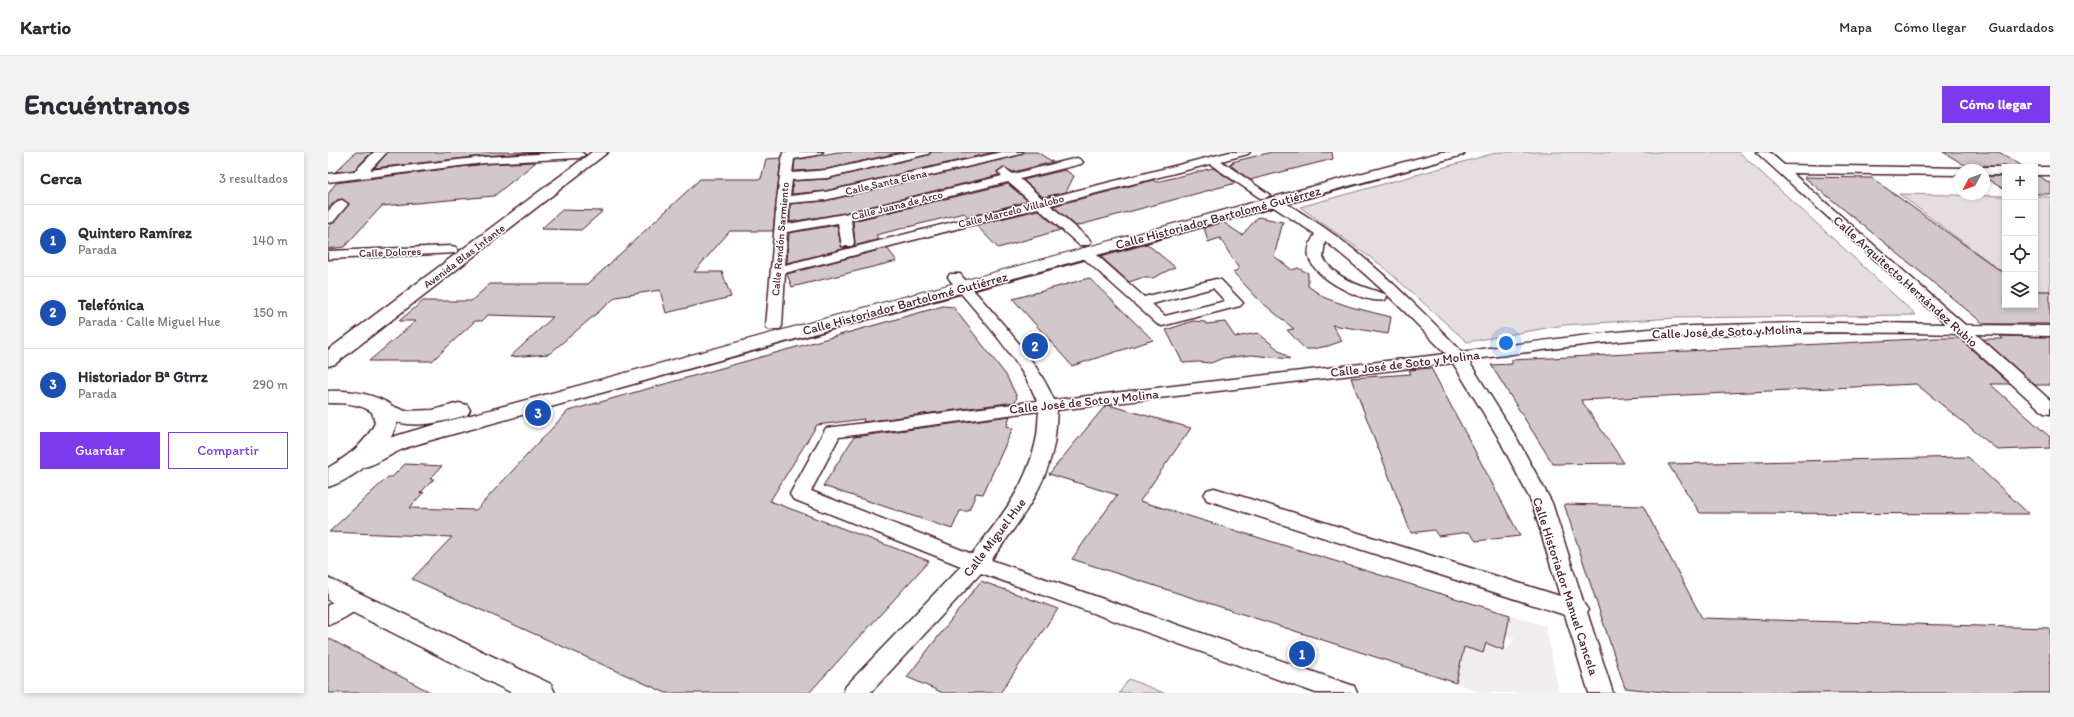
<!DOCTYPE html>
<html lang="es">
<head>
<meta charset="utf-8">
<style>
	:root { --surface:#fff; --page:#f2f2f3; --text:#2b2b33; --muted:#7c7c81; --line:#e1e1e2; --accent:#7c3aed }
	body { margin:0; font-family:Itim,sans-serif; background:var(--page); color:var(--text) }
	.controls { position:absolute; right:12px; top:12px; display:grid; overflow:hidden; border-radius:0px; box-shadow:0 2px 6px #0003 }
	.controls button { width:36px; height:36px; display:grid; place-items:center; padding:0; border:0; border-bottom:1px solid var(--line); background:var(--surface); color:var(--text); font:20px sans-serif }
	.compass { position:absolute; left:1626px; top:12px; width:36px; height:36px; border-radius:50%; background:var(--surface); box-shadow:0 2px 6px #0003; rotate:229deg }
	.you { position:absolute; left:1178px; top:191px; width:14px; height:14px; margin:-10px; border:3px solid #fff; border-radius:50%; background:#1a73e8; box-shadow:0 0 0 6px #1a73e833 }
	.badge { display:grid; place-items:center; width:26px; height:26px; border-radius:50%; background:var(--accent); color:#fff; font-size:13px; font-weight:700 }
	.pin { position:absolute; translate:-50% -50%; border:2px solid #fff; box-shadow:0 1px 4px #0006 }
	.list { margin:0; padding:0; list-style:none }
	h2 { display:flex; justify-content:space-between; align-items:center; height:52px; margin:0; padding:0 16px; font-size:17px }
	h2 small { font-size:13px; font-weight:400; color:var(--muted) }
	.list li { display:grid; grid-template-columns:26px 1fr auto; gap:12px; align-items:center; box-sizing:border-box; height:72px; padding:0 16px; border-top:1px solid var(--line) }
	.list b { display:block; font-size:15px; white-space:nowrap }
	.list p { margin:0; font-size:13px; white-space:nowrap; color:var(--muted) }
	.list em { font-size:13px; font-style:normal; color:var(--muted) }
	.actions { display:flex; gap:8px; padding:12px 16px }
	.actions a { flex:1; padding:9px 0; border:1px solid var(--accent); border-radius:0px; text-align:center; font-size:14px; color:var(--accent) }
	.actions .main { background:var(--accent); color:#fff }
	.icon { flex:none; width:22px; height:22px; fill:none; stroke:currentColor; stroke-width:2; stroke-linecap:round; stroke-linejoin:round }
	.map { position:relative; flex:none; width:1722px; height:541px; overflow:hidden; border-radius:0px }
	header { display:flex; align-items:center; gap:24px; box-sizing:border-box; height:56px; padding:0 20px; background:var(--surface); border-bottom:1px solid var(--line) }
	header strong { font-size:19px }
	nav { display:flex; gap:22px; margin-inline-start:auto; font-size:14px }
	.intro { display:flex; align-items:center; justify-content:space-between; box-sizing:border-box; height:96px; padding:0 24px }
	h1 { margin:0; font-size:28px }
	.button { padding:10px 18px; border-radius:0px; background:var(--accent); color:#fff; font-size:14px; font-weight:700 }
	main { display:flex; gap:24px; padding:0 24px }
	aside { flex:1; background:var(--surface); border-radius:0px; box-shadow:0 2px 6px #0003 }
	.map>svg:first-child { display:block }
	.built { fill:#f2eeef }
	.green { fill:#e5dee0; stroke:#987e86 }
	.building { fill:#d2c7cb; stroke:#4a1f2b }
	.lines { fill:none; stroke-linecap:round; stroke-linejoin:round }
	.street-casing { stroke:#4a1f2b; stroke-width:3 }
	.secondary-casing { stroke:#4a1f2b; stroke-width:3 }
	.primary-casing { stroke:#4a1f2b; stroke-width:3 }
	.street { fill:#fff; fill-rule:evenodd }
	.secondary { fill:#fff; fill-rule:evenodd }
	.primary { fill:#fff; fill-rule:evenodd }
	.labels { text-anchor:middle; stroke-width:3; stroke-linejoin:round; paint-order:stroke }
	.far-street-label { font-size:11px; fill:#4a1f2b; stroke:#fff }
	.street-label { font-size:13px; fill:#4a1f2b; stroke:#fff }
</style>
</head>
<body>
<header>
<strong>Kartio</strong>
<nav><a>Mapa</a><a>Cómo llegar</a><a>Guardados</a></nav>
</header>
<div class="intro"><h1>Encuéntranos</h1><a class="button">Cómo llegar</a></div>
<main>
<aside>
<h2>Cerca<small>3 resultados</small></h2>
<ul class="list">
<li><span class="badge" style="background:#1a4fb4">1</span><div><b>Quintero Ramírez</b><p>Parada</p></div><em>140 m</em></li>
<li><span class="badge" style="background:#1a4fb4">2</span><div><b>Telefónica</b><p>Parada · Calle Miguel Hue</p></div><em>150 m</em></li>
<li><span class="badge" style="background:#1a4fb4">3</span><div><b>Historiador Bª Gtrrz</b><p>Parada</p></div><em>290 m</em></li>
</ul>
<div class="actions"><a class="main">Guardar</a><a>Compartir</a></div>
</aside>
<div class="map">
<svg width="1722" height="541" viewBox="0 0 1722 541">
	<rect width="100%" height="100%" fill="#fff"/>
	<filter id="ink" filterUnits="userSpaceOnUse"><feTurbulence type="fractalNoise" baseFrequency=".025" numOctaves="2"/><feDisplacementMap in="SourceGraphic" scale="8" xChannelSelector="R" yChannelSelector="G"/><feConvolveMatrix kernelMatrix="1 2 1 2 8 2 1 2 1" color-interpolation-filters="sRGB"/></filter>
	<g filter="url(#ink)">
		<!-- built -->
		<path class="built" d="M1182,463l36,11 13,67h-79l-24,-10 8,-36 18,6 4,-10 20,8 9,-12 -9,-3z"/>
		<!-- green -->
		<path class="green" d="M1171,0h240l177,163 -241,3 -111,7 -97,17 -86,-77 -81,-58z
			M1571,42l106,2v78z
			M1707,44l15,1v94h-15z
			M801,527l35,14h-45z"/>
		<!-- building -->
		<path class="building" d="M28,0h16l-18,18 -19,2z
			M60,0h156l-60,4 -110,12z
			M510,0h64l-75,17 -33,2 1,-11z
			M604,0h63l-170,39 -33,3 1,-13 34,-2 101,-24z
			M696,0h13l16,10 -40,10 -10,-5 -6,5 2,3 -155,38 -54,9v-18l35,-3 192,-45z
			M944,0h60l1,7 -83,21 -21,-16 5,-1 -2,-1z
			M1615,0h56l25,15 -40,-1 -6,4h-5z
			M453,6l-8,73h-43l-36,41h28l9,25 -65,16 -6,-23 -44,7 -67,57 -39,3 43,-40 -65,-2 -6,6h-7l-43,40h-63l47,-40h-17l24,-20h48l19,-17h98l112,-105h61l5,-20z
			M208,10l-42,34 -112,10 -38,41 -16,2v-21l21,-24 -7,-5 -5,1 -9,8v-14l8,-11 148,-19z
			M885,16l23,15 -160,43 -23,-20 100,-26 3,2z
			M737,18l9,6 -8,16 -23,5 -20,-17z
			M1656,24h21v14l-21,-13z
			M1707,24h4l11,7v11h-15z
			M1476,25l68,1 133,96v31h30v-14h15v33h-66z
			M680,32l20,17 -60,16 -4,-4 -88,22 3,4 -25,7 1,-3 -2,-22z
			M234,58l41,1 -22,19 -40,-1z
			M710,58l22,20 -62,18 -22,-23z
			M930,65l25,5 -9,34 18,14 6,-2 10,5v13l17,12 26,9 40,10 -3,17 -56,-9 10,16 -14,5 -16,3h-7l-18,-19 7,-1 -35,-29 -26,-28 6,-3 -19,-31 -12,4 -4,-15 19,-5 19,13z
			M509,73l4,21 6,2 -60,15 2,-30z
			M819,92l28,23 -22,11h-12l-12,4 -28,-25z
			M559,96l10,13 -105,26 -5,-13z
			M761,126l64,62 -81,26 -59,-67z
			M615,154l10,1 53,68 11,22 -2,5 -152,20 1,-3 -47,6 -47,76 159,60 -120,132h-143l-254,-114 40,-42 -123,-5 59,-55h4l13,-13 37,2 -12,13h4l-14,14 4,-1 -15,16 67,2 92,-99z
			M865,169l12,1 1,2 19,-2 10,15 23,-4 32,26 -38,-4 -29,3 -12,5 -13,-1 -15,1 -17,-33z
			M1672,184l50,1v48h-15l-52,-46h20z
			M1609,186h22l51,46h-20l60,53v11l-52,2 -82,-66 -335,16 43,63 -71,1 -62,-99 21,-1v-4z
			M1103,216l89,168 -44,5 -7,-9 -31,4 -4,-6 -23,3 -60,-155 60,-4 -2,-4z
			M780,253l83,23 -51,73 370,114 -7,35 -17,-7 -3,10 -19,-6 -8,36 -384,-124 45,-64 -68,-21 56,-68z
			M682,264l-3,10 6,2 -30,66 -7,-1 -7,18h-9l-8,18 -129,-43 31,-49z
			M1640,305l61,57 -329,-1 -32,-49z
			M1236,352l79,2 59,112 348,10v65h-377l-48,-5z
			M653,429l77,28 -58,84h-57l-36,-16z
			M0,486l104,55h-104z"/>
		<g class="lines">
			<!-- street casing -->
			<g class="street-casing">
				<path id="street" d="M46,0h13l-17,18 114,-13 86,-5h11l4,3 -6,3 -95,5 -156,19v-8l27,-3z
					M455,0h40l-6,3 -23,4 -2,14 35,-3 82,-18h21l-2,2 -101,24 -35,2 -2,16 35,-4 177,-40h21l-6,3 -192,45 -36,3 -1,21 56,-10 158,-38 -4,-4 6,-4 9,6 64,-16 4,2 2,2 -2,2 -61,15 23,20 187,-47h20l-2,2 -27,7 49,34 -6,4 -4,-1 -50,-34 -160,41 39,34 2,3 -2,3h-10l-41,-37 -253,65 -3,53 -2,3h-12l-2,-3 11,-126zM680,30l23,20 -246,63 2,-33 51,-9 4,23h10l2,-3 -3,-23z
					M1428,0h13l15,13 180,3 1,2h-5v5l-168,-2 173,152 85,1v10l-74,-2 74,66v14l-6,-1 -87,-79c-88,-2 -176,-3 -263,2 -76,3 -151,14 -226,24l48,77 36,66 32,101 4,6 -1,2 26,81h-24l-24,-78 -358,-115 -3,-5 3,-5 7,-2 7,2 339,106 -28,-93 -34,-66 -45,-74 -396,47c-1,11 -1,23 -3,34 -8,44 -37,81 -63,116l363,126 3,7h-41l-335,-120 -111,120h-27l3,-7 115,-120 -168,-67 -3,-5 36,-66 211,-27c-18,-44 -57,-84 -87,-121l-2,-3 2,-3h10c32,39 74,80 94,126l392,-46c-39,-41 -77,-79 -121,-113l-2,16c11,22 40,30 62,37l2,3 -2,3c-19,5 -72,-22 -76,-43 -2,-8 2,-16 6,-23l-46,-30 -2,-3 6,-4c11,3 22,12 32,18 60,37 108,87 157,137 77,-11 154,-22 232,-26 84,-4 168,-3 252,-2zM711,259c-1,11 -1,24 -4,34 -11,45 -35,73 -63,109l-161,-63 28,-54z
					M1656,15h21v8h-21v-5h-5z
					M1707,15h15v8h-15z
					M14,48l6,4 -15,18 -5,1v-12l10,-10z
					M123,94l5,1 2,3 -2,3 -128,6v-8z
					M757,96l5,1 54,48 72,-18 5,1 22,23 -3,3 -78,20 -5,-2 -77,-69 -2,-3 2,-3zM885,136l12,13 -60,15 -13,-12z
					M25,439l8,3 3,6c-6,12 -24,21 -36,25v-20l17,-11z"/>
			</g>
			<!-- secondary casing -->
			<g class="secondary-casing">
				<path id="secondary" d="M1114,0h23l-2,3c-346,93 -690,191 -1035,286 -9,3 -19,5 -27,9 -16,7 -34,22 -52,17l-4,-5 4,-5 37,-18 26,-8c343,-93 686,-188 1030,-279z
					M54,250l23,9 28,-1 26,-7 8,2 3,5 -3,5c-28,8 -56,15 -83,3 -6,-3 -9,-4 -13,-9l3,-5z
					M0,426l223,106 4,9h-43l-184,-93z"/>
			</g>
			<!-- primary casing -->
			<g class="primary-casing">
				<path id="primary" d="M264,0h16l-273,212 -7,2v-16z
					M0,239c22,-1 42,2 62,13l7,19c-3,7 -6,16 -11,23 -13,17 -38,35 -58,41v-19c21,-13 36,-23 47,-45l-3,-11c-14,-9 -28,-9 -44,-9z"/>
			</g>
			<!-- street -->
			<use href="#street" class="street"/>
			<!-- secondary -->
			<use href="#secondary" class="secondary"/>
			<!-- primary -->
			<use href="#primary" class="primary"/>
		</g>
	</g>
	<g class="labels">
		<!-- far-street labels -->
		<g class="far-street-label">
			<text transform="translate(558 30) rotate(-13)" y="4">Calle Santa Elena</text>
			<text transform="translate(569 53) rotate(-14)" y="4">Calle Juana de Arco</text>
			<text transform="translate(683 59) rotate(-14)" y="4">Calle Marcelo Villalobo</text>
			<text transform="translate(452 87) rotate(-85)" y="4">Calle Rendón Sarmiento</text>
			<text transform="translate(62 100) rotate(-2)" y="4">Calle Dolores</text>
			<text transform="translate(136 104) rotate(-37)" y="4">Avenida Blas Infante</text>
		</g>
		<!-- street labels -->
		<g class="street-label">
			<text transform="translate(890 65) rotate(-15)" y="5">Calle Historiador Bartolomé Gutiérrez</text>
			<text transform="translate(1578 129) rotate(42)" y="5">Calle Arquitecto Hernández Rubio</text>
			<text transform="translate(577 151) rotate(-15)" y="5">Calle Historiador Bartolomé Gutiérrez</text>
			<text transform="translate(1399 179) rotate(-2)" y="5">Calle José de Soto y Molina</text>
			<text transform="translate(1077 211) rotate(-7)" y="5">Calle José de Soto y Molina</text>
			<text transform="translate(756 249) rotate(-6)" y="5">Calle José de Soto y Molina</text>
			<text transform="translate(666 385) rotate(-53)" y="5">Calle Miguel Hue</text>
			<text transform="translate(1238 434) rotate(72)" y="5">Calle Historiador Manuel Cancela</text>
		</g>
	</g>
</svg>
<div class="controls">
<button>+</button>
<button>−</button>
<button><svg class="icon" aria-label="locate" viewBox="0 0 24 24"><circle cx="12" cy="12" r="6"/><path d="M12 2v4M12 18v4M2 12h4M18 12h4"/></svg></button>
<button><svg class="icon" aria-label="layers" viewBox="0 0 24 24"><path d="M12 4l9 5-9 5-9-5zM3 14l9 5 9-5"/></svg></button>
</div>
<svg class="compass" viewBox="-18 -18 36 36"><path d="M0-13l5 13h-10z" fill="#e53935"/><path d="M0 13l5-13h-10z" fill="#7c7c81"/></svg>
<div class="you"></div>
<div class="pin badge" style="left:974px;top:502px;background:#1a4fb4">1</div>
<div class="pin badge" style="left:707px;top:194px;background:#1a4fb4">2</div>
<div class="pin badge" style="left:210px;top:261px;background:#1a4fb4">3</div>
</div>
</main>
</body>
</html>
